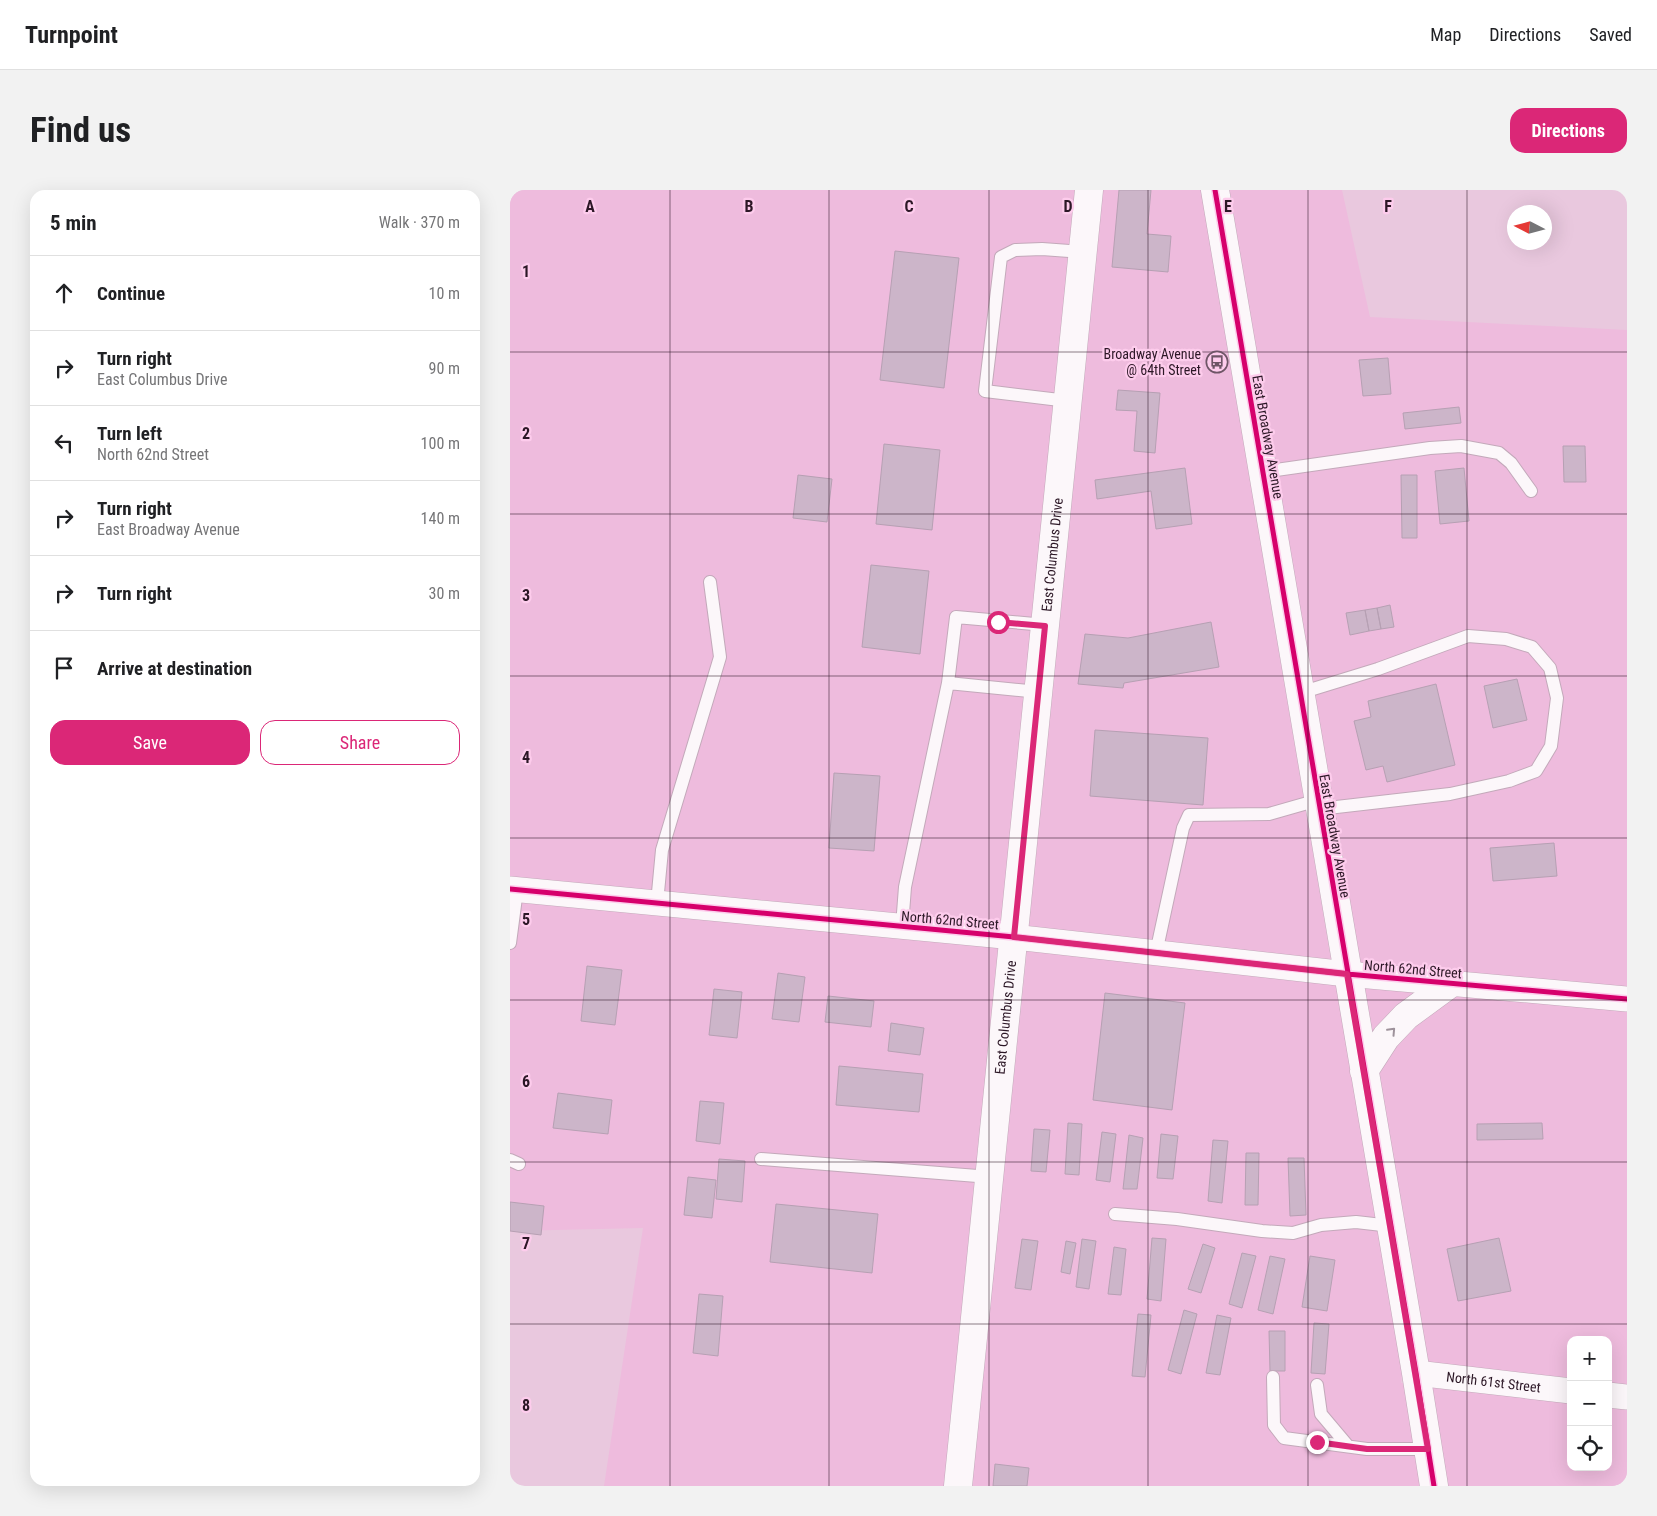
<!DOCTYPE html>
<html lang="en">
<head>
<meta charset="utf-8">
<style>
	:root { --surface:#fff; --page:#f2f2f2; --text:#202124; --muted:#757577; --line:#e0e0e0; --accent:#db2777 }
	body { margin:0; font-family:"Roboto Condensed",sans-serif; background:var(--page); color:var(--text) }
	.controls { position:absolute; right:15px; bottom:15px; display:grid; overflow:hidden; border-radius:10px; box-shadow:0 5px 20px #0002 }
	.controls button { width:45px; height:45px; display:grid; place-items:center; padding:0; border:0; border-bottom:1px solid var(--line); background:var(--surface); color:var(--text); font:25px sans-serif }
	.compass { position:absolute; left:997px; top:15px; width:45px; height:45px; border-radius:50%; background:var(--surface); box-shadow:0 5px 20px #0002; rotate:276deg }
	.stop { position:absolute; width:15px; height:15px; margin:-11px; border:4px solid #db2777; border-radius:50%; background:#fff }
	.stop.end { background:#db2777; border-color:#fff; box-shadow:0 1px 5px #0008 }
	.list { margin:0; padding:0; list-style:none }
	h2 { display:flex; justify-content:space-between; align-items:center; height:65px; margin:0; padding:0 20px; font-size:21px }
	h2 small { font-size:16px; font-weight:400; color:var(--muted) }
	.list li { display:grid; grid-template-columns:32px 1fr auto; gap:15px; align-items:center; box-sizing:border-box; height:75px; padding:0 20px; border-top:1px solid var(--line) }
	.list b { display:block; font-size:19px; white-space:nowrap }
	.list p { margin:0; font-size:16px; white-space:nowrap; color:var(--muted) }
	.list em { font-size:16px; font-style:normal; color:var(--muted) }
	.actions { display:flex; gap:10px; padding:15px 20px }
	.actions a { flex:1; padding:11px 0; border:1px solid var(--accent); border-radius:15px; text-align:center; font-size:18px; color:var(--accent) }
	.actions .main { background:var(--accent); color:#fff }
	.icon { flex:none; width:28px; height:28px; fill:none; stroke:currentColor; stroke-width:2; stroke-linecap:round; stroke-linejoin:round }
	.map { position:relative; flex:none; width:1117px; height:1296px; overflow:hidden; border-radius:15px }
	header { display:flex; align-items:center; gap:30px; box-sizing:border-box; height:70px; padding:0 25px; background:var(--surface); border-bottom:1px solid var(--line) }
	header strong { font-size:24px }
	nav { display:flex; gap:28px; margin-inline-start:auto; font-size:18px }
	.intro { display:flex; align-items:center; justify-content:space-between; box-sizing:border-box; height:120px; padding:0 30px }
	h1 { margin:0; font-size:35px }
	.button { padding:12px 22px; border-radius:15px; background:var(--accent); color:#fff; font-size:18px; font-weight:700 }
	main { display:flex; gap:30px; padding:0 30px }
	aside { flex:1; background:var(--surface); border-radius:15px; box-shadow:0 5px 20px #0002 }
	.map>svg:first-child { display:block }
	.built { fill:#ebd }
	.building { fill:#ccb5c9; stroke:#b6a0b3 }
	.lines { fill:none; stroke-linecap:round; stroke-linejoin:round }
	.service-casing { stroke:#c3a9ba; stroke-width:14 }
	.minor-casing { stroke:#c3a9ba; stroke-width:26 }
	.tertiary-casing { stroke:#c3a9ba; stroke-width:29 }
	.secondary-casing { stroke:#c3a9ba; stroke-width:29 }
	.service { stroke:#fcf7fa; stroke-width:12 }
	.minor { stroke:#fcf7fa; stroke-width:25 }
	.tertiary { stroke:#fcf7fa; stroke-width:28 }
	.secondary { stroke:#fcf7fa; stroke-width:28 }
	.cycleway-casing { stroke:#fdccec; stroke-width:8 }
	.cycleway { stroke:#d6006c; stroke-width:5 }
	.oneway { stroke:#9e929b }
	.route { stroke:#db2777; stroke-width:6 }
	.grid { fill:none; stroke:#2c1726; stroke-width:1; stroke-opacity:0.55 }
	.labels { text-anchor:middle; stroke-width:4.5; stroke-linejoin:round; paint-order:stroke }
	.poi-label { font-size:14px; fill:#2c1726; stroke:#fdccec; text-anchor:end }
	.street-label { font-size:14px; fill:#2c1726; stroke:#fdccec }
	.grid-label { font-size:16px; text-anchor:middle; font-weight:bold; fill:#2c1726; stroke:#fdccec; stroke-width:4.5; stroke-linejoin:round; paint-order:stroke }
</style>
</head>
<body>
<header>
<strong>Turnpoint</strong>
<nav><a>Map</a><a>Directions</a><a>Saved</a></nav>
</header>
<div class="intro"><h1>Find us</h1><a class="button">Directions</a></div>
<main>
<aside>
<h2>5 min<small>Walk · 370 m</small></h2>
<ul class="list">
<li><svg class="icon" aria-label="ahead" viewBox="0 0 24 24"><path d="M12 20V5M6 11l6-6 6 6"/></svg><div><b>Continue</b></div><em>10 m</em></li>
<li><svg class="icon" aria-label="right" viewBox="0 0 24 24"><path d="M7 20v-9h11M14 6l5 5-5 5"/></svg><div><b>Turn right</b><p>East Columbus Drive</p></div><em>90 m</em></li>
<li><svg class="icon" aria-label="left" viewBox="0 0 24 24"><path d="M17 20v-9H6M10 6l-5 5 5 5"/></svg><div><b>Turn left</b><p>North 62nd Street</p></div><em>100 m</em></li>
<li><svg class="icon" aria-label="right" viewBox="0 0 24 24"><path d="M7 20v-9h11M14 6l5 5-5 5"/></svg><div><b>Turn right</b><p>East Broadway Avenue</p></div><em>140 m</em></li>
<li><svg class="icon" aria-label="right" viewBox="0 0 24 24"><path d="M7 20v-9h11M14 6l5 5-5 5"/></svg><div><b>Turn right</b></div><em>30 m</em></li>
<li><svg class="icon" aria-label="arrive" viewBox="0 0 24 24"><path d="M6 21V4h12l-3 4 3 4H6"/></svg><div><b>Arrive at destination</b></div></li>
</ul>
<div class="actions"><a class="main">Save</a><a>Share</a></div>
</aside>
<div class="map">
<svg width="1117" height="1296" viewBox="0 0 1117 1296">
	<rect width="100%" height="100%" fill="#e9c8de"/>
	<!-- built -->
	<path class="built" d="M0,0h566l-74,734 -492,-47z
		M593,0h98l130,770 -302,-34z
		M718,0h114l28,127 257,13v657l-268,-24z
		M0,711l490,47 -56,538h-340l39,-258 -133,3z
		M517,761l309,34 66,388 -1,10h3l16,103h-449z
		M853,798l264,23v374l-19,-2v-43h-37v38l-143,-16z
		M922,1197l139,16v64h37v-60l19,2v77h-180z"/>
	<!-- building -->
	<path class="building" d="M609,0h32l-4,44 24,2 -3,36 -56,-5z
		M385,61l64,7 -15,130 -64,-8z
		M878,168l3,36 -28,2 -4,-36z
		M608,200l42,3 -5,60 -21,-2 3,-40 -21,-1z
		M949,217l2,16 -56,6 -2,-16z
		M374,254l56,6 -8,80 -56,-6z
		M1053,256h22l1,36h-22z
		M675,278l7,56 -36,5 -5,-38 -54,8 -2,-19z
		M954,278l5,53 -29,3 -5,-53z
		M288,285l34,4 -5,43 -34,-4z
		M891,285h16v63h-15z
		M361,375l58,6 -9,83 -58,-7z
		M880,415l4,22 -13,2 -4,-21z
		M867,418l4,21 -12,2 -4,-21z
		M855,420l4,21 -19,4 -4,-22z
		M701,432l8,45 -95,16 -1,5 -45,-4 7,-50 43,4z
		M1007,489l10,41 -34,8 -9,-42z
		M926,494l19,81 -68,17 -4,-16 -17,4 -12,-49 17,-4 -3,-16z
		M585,540l113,8 -5,67 -113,-9z
		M324,583l46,3 -6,75 -45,-3z
		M1044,653l3,33 -64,5 -3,-33z
		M77,776l35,4 -7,55 -34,-4z
		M268,783l27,4 -6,45 -27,-3z
		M204,799l28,3 -5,46 -28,-3z
		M595,803l80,10 -13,107 -79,-10z
		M318,806l46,5 -3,26 -46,-5z
		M381,833l33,5 -4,27 -32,-4z
		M329,876l84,8 -4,38 -83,-7z
		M48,903l54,7 -4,34 -55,-6z
		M190,911l24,2 -4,41 -24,-3z
		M558,933l14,1 -3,51 -14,-1z
		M1032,933l1,16 -66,1v-16z
		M524,939l16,1 -4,42 -15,-1z
		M592,942l14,2 -6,48 -14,-2z
		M651,944l17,2 -5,43 -16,-1z
		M619,945l14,3 -6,51h-14z
		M703,950l15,1 -6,62 -14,-2z
		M736,963h13l-1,52h-13z
		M778,968h16l2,57 -16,1z
		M209,969l26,2 -3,41 -26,-3z
		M178,987l28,3 -4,38 -28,-3z
		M0,1012l34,4 -3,29 -31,-4z
		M266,1014l102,10 -6,59 -102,-11z
		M642,1048l14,1 -5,62 -14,-2z
		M989,1048l12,53 -53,10 -11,-52z
		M512,1049l16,2 -7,49 -16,-2z
		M572,1049l14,2 -7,48 -13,-2z
		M556,1051l10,2 -6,31 -9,-2z
		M693,1054l12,4 -14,45 -13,-4z
		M604,1057l12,2 -5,46 -13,-1z
		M732,1063l14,3 -14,52 -13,-4z
		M760,1066l15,3 -12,55 -15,-4z
		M800,1066l25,4 -8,51 -25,-4z
		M189,1104l24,2 -5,60 -25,-3z
		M674,1120l13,4 -16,60 -13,-4z
		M628,1124l13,1 -6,62 -13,-1z
		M707,1125l14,3 -11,57 -14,-2z
		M804,1133l15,1 -4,50 -14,-1z
		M759,1141h16v40h-15z
		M485,1274l34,4 -2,18h-34z"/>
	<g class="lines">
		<!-- service casing -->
		<g class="service-casing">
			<path id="service" d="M558,211l-83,-10 16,-134 14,-7 27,-1 41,3
				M752,282l168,-24 31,-2 38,7 12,10 20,28
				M529,502l-91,-9 8,-66 89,8
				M790,503l78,-24 90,-33 38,3 26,8 18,21 7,30 -6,48 -15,25 -27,10 -59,13 -131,15
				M147,713l5,-53 58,-193 -10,-75
				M392,736l3,-39 43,-204
				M0,753l7,-53
				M646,763l27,-125 6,-13 80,-1 49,-14
				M251,969l229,18
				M0,970l9,4
				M605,1024l62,5 85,12 31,2 28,-8 35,-3 35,4
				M763,1187l1,48 10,13 83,11h61
				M807,1195l4,29 27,32"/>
		</g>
		<!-- minor casing -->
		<g class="minor-casing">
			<g id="minor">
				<path d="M0,699l504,48 333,37 280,25"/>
				<path id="s1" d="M906,1183l155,18"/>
				<path d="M1098,1205l19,2"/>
			</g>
		</g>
		<!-- tertiary casing -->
		<g class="tertiary-casing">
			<path id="tertiary" d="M705,0l201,1183 18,113
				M854,881l22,-34 20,-21 45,-33"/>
		</g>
		<!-- secondary casing -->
		<g class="secondary-casing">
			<g id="secondary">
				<path id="s2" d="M448,1296l131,-1296"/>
			</g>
		</g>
		<!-- service -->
		<use href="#service" class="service"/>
		<!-- minor -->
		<use href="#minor" class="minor"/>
		<!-- tertiary -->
		<use href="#tertiary" class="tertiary"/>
		<!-- secondary -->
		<use href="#secondary" class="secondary"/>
		<!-- cycleway casing -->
		<g class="cycleway-casing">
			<path id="cycleway" d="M705,0l201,1183 18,113
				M0,699l504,48 333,37 280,25"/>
		</g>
		<!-- cycleway -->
		<use href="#cycleway" class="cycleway"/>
	</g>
	<!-- one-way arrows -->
	<defs><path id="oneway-chevron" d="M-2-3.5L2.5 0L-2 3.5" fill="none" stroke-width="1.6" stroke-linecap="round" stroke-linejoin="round" transform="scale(1.25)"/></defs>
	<use class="oneway" href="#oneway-chevron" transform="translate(882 841) rotate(-47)"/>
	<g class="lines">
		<!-- route -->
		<path class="route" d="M488,432l47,4 -31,311 333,37 81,475h-61l-50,-7"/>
	</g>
	<!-- grid -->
	<path class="grid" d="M160,0v1296M319,0v1296M479,0v1296M638,0v1296M798,0v1296M957,0v1296M0,162h1117M0,324h1117M0,486h1117M0,648h1117M0,810h1117M0,972h1117M0,1134h1117"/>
	<!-- icons -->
	<defs>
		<g id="bus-ring" transform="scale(1.125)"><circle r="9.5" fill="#fdccec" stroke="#6e5566" stroke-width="1.5"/><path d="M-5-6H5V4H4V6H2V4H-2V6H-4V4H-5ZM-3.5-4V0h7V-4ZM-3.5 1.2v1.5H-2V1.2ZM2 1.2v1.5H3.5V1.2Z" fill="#6e5566"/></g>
	</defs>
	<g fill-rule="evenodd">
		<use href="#bus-ring" x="707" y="172"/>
	</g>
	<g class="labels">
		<!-- poi labels -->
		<g class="poi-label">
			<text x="691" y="169">Broadway Avenue<tspan x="691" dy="16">@ 64th Street</tspan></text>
		</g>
		<!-- street labels -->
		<g class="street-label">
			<text transform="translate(758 247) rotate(80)" y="5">East Broadway Avenue</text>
			<text dy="5" stroke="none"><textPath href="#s2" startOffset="936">East Columbus Drive</textPath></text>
			<text transform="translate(825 646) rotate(80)" y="5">East Broadway Avenue</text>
			<text transform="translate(440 730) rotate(5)" y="5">North 62nd Street</text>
			<text transform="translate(903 779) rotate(5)" y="5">North 62nd Street</text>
			<text dy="5" stroke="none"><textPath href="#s2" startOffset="471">East Columbus Drive</textPath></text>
			<text dy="5" stroke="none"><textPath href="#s1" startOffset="78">North 61st Street</textPath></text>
		</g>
	</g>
	<g class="grid-label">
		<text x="80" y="22">A</text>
		<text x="239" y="22">B</text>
		<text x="399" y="22">C</text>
		<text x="558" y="22">D</text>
		<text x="718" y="22">E</text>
		<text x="878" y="22">F</text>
		<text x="16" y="87">1</text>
		<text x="16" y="249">2</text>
		<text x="16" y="411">3</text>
		<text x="16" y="573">4</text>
		<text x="16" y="735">5</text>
		<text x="16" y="897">6</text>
		<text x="16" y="1059">7</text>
		<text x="16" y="1221">8</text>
	</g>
</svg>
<div class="controls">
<button>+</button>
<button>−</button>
<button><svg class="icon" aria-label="locate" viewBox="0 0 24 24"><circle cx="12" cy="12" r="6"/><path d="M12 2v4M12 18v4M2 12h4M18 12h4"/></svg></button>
</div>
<svg class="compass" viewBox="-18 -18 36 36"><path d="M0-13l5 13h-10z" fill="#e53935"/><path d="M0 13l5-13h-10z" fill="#757577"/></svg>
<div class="stop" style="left:488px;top:432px"></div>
<div class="stop end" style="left:807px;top:1252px"></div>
</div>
</main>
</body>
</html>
